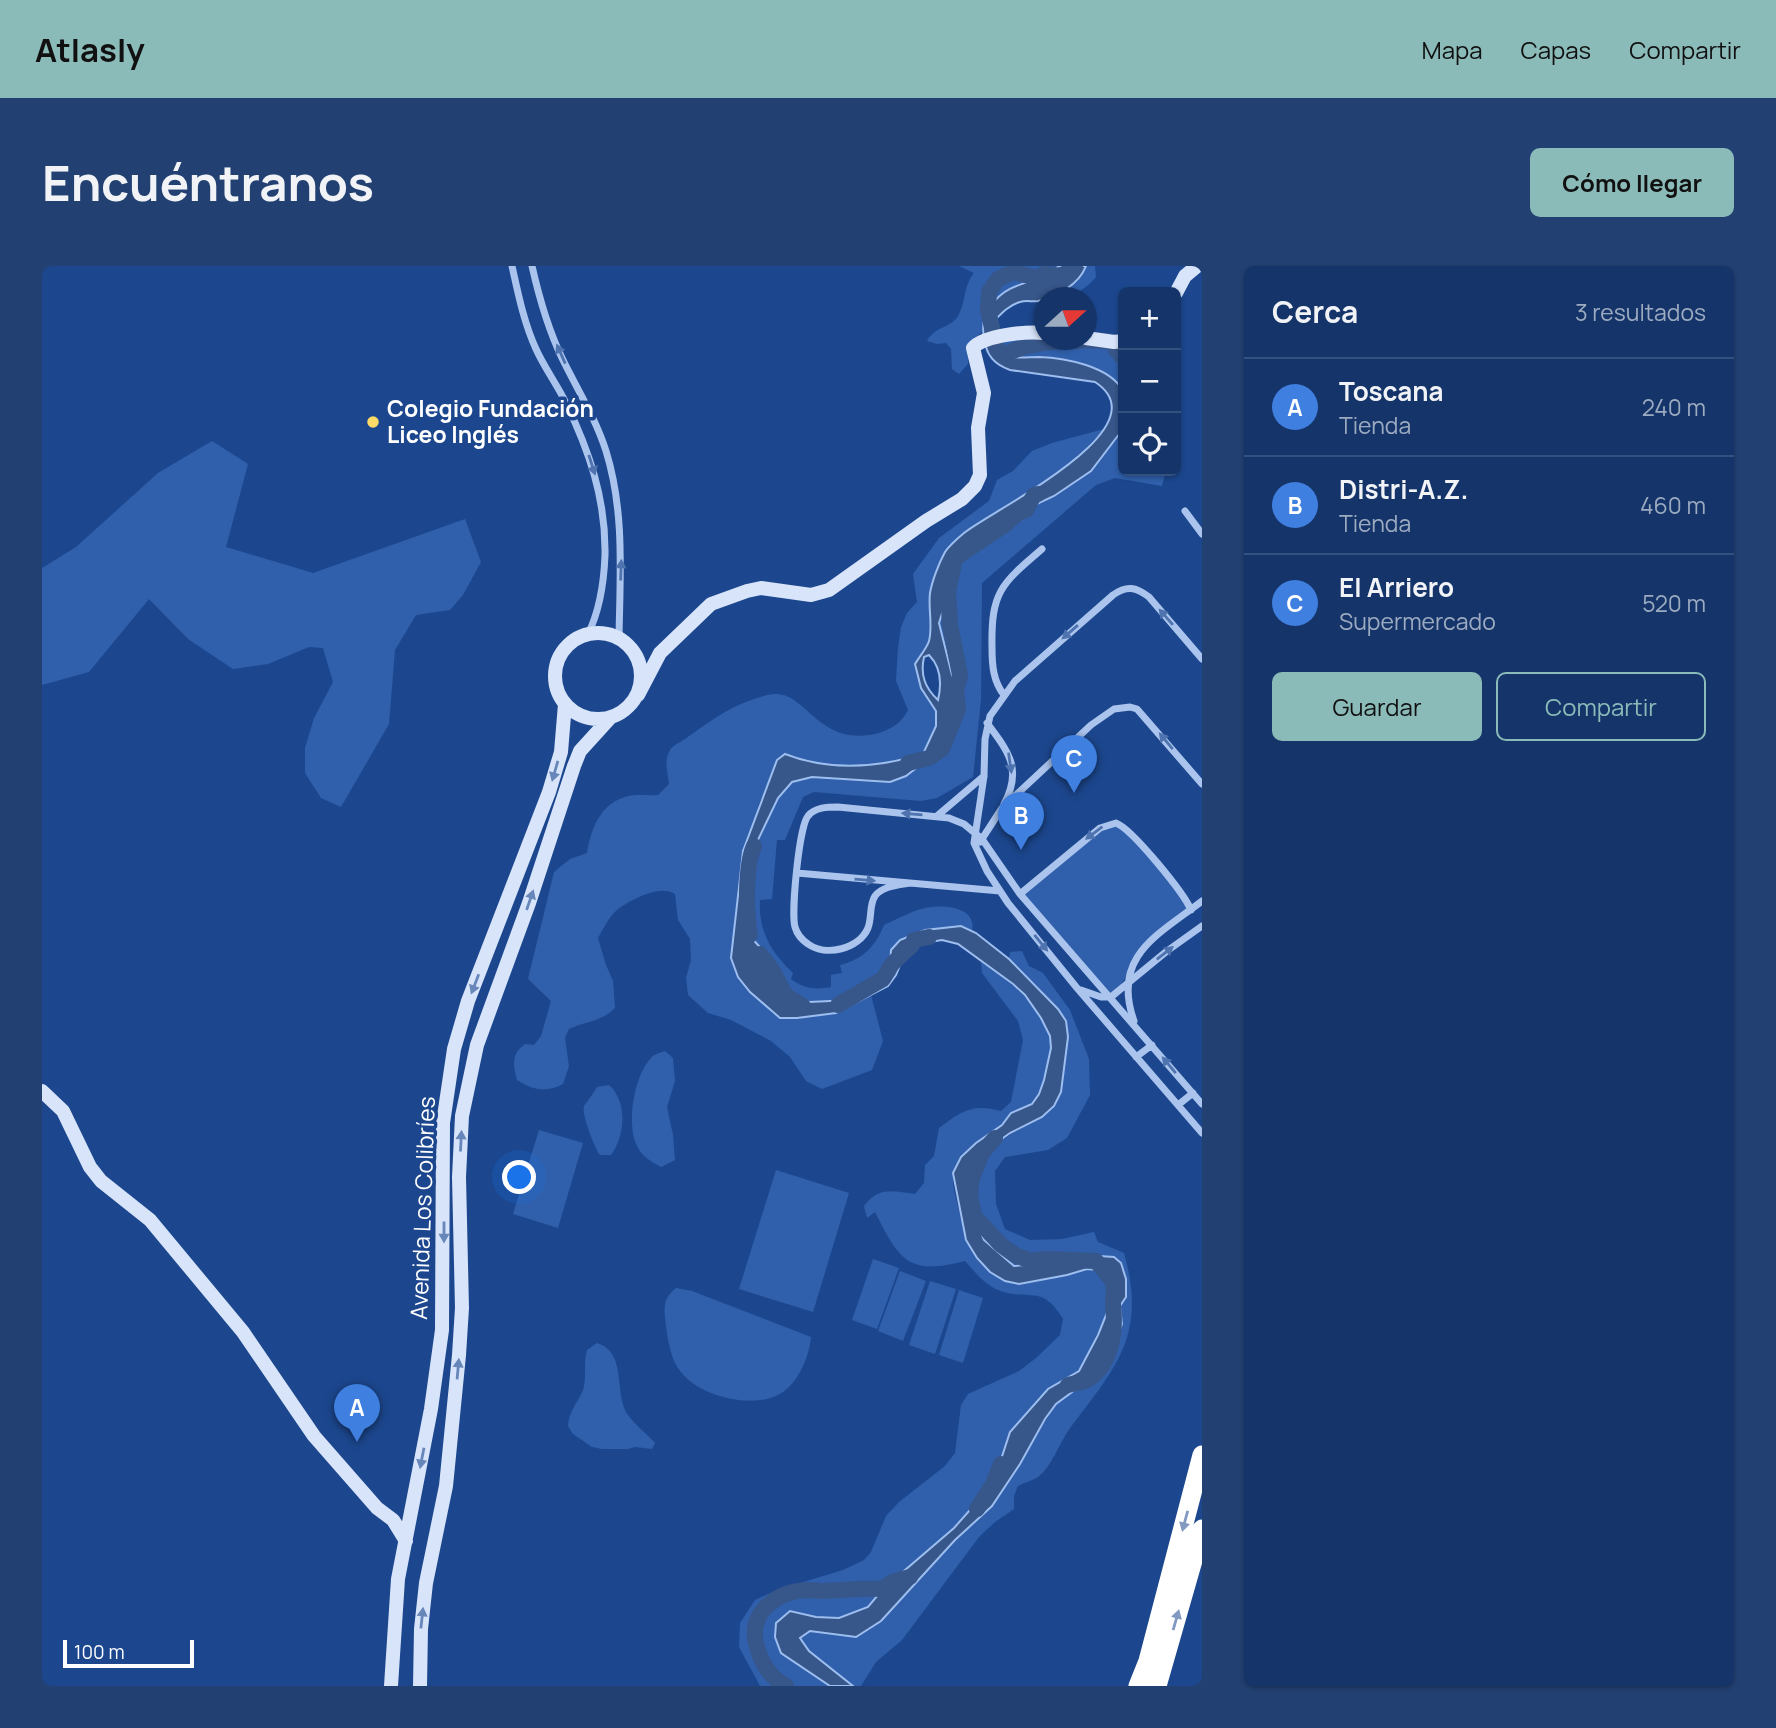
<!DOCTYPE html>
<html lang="es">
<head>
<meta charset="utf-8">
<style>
	:root { --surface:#15356a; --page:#224072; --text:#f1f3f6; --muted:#9dabc1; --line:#34507e; --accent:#8bbbb9 }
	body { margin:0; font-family:Manrope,sans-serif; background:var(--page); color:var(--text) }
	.controls { position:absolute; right:21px; top:21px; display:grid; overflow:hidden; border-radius:10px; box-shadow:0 2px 5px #0004 }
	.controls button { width:63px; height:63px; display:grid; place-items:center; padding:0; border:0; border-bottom:2px solid var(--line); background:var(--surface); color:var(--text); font:35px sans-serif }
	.compass { position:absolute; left:992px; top:21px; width:63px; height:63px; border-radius:50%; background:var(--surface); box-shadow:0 2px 5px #0004; rotate:69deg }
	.scale { position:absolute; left:21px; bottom:18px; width:131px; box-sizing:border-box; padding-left:7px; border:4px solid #fff; border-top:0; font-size:19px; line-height:24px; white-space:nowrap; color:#fff; -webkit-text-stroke:5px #1c478e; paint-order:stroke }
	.you { position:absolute; left:478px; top:912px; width:24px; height:24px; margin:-18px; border:5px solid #fff; border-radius:50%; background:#1a73e8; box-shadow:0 0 0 10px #1a73e833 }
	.badge { display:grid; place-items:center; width:46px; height:46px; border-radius:50%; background:var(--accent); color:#fff; font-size:23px; font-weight:700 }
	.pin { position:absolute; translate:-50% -58px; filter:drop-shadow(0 2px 4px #0008) }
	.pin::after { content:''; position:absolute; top:37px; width:24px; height:21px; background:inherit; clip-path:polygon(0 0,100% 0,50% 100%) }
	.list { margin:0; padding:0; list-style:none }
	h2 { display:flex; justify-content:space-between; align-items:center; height:91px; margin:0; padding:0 28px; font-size:30px }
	h2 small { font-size:23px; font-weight:400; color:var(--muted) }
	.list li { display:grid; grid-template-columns:46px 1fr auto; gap:21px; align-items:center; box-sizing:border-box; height:98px; padding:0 28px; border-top:2px solid var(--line) }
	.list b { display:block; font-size:26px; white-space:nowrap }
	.list p { margin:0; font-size:23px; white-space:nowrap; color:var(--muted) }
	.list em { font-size:23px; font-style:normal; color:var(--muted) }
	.actions { display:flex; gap:14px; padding:21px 28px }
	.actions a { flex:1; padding:16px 0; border:2px solid var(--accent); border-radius:10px; text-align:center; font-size:24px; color:var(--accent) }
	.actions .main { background:var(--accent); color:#111 }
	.icon { flex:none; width:38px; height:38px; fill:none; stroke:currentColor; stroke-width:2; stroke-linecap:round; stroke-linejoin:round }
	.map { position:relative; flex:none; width:1160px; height:1420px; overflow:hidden; border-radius:10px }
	header { display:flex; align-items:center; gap:42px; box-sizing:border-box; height:98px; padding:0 35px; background:var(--accent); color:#111 }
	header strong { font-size:33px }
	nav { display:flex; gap:38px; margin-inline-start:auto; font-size:24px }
	.intro { display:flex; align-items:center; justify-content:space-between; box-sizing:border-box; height:168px; padding:0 42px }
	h1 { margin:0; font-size:49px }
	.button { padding:18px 32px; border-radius:10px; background:var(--accent); color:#111; font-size:24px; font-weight:700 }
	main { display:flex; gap:42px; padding:0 42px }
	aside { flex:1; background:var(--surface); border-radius:10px; box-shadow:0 2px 5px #0004 }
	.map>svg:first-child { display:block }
	.green { fill:#3060ac }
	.water { fill:#37568a; stroke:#9dbeef; stroke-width:2; fill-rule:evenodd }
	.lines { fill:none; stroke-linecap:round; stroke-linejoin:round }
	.river { stroke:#37568a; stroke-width:16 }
	.street { stroke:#aac4ed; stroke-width:7 }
	.secondary { stroke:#d7e4fa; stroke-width:14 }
	.highway { stroke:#fff; stroke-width:19 }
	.oneway { fill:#4e73af }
	.oneway2 { fill:#6786b9 }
	.oneway3 { fill:#829ac1 }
	.poi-dot { fill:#fddb68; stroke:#1c478e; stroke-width:2.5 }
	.labels { text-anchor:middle; stroke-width:7; stroke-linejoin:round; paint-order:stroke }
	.poi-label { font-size:23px; font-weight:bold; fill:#fff; stroke:#1c478e; text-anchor:start }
	.street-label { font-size:23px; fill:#fff; stroke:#1c478e }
</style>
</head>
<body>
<header>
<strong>Atlasly</strong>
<nav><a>Mapa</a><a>Capas</a><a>Compartir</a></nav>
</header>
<div class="intro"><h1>Encuéntranos</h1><a class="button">Cómo llegar</a></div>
<main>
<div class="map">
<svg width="1160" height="1420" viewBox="0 0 1160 1420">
	<rect width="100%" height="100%" fill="#1c478e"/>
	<!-- green -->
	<path class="green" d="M917,0h100c-23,22 -60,13 -73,49 -2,6 -4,10 -3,16l-13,12 -2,21 -9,10 -7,-5 -1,-20 -5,-6 -9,1 -10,-3c8,-15 24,-13 31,-25 8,-13 5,-30 16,-43z
		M1044,0h9l1,11c-13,15 -23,19 -42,18l24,-14z
		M960,70l84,4 37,9v42c-14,-27 -58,-33 -85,-34 -7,0 -16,3 -23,2 -9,-2 -18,-9 -22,-16z
		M1062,163c-38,44 -90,74 -139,103l-35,101 -1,11 -7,7 -1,37 15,23v15l-13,28c-46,14 -92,18 -138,1l-8,6 -2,9 -16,34 -21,81 -7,73 19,34 16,12 7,10c36,6 67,1 98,-19l12,46 -11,29 -50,19 -16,-8 -16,-24 -19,-16 -40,-21 -23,-7 -20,-18 -2,-17 5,-18 -1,-21 -12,-19 -3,-26c-15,-10 -45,6 -58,16 -8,7 -14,19 -19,28l8,27 7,16 2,27c-14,14 -29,13 -46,21l-4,9 4,28 -6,18c-17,9 -30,6 -46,-4 -4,-15 -6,-26 8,-36l9,1 7,-9 10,-35 -23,-22 26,-107 16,-13 17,-6c4,-25 14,-51 42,-57 9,-2 20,0 29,-1l11,-11c-1,-11 -5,-22 0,-32 2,-6 10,-9 16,-13 23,-16 41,-31 69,-40 6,-2 15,-5 21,-5 32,-1 43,52 100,40 15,-4 26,-10 33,-24l-12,-29 2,-33 3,-21 6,-14 10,-11 -4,-28 26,-36 50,-37 8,-21 16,-9 19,-20 20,-8z
		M1081,163v42h43l-4,15 -47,-8 -19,7 -114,98 -1,117 -8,77 -36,21 -16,3 -107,-9 -11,5 -18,43h-8l-5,59 -12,1c-2,30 11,53 33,73l-2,6c14,10 23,11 40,8v-12l11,-2 -2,-8c22,-5 36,-19 44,-40 14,-6 32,-17 48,-18 17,-2 45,2 40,24l-11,-5 -36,4 -25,10 -9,10 -1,20 -7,9 -32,21 -42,2 -24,-7 -20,-42 -15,-17 -3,-22 2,-46 6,-22 23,-48 14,-16 20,-5 78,5 49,-36 8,-9 6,-12 3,-34 -17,-68 20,-63 46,-41 49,-23 36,-25z
		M170,175l36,23 -22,83 87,26 152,-54 16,43 -18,33 -13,15 -34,5 -21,35 -6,74 -48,83 -20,-9 -16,-25v-25l9,-30 19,-36 -10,-34 -14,-1 -41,17 -35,5 -45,-30 -39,-40 -60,73 -47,13v-117l34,-21 82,-74z
		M1066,558l16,3 67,83 -48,37 -12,24 -20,26 -91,-103z
		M980,685l7,15 14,7 27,37 19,49 1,36 -23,43 -19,12 -43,7 -10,14 1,33 9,25 25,11 32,-1 32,-7 4,10 26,11c23,82 -7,113 -54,175 -10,14 -19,40 -32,49 -6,4 -13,5 -20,9l-4,10v13l-19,13 -16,15 -77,103 -26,22 -15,24h-8l-44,-35 -10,-13 11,-7 46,6 49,-44 50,-53 37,-34 64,-102 31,-23 17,-21 18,-36 -2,-18 6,-27 -41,-24 -34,8 -36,3 -31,-26 -10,-24 -4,-21 2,-31 10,-11 72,-47 7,-14 7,-55 -10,-28 -49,-50 1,-7z
		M939,696c26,18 70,48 70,84 0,8 -4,18 -5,26 -3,12 -6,26 -16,33 -6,4 -14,5 -20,10 -4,3 -6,8 -10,12 -17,13 -38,22 -46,43 -4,12 4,35 7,48 7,30 17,46 44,63l82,-12c20,2 31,14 25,34l-33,68 -31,18 -38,43 -17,52 -39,44 -71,61 -15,18 -29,11 -23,-1 -26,-6 -9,42 49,33h-70l-21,-39 1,-24 15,-23 22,-10 66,-20 21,-10 7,-8 15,-36 13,-14 46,-36 10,-13 6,-48 7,-11 51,-23 17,-13 24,-23 3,-16c-21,-36 -35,-17 -65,-29 -14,-6 -23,-18 -33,-29 -57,15 -66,-1 -90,-49l-8,6 -3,-12c15,-20 29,-15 51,-12l9,-11 1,-18 9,-9 5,-28c22,-17 34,-25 62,-17l10,-9 12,-62 -5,-19 -36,-48z
		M623,785l8,7 2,23 -8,26 6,28 2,25 -14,7c-9,-5 -19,-10 -24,-21 -11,-22 -3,-70 14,-88 3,-4 9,-5 14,-7z
		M567,819c19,17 16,51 2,70h-11c-5,-6 -19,-42 -16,-49 4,-6 9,-12 13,-19z
		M497,864l44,13 -25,85 -45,-14z
		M734,904l73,23 -36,119 -74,-23z
		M831,993l26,9 -22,61 -25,-9z
		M858,1005l26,10 -23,60 -25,-10z
		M888,1015l26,8 -21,65 -26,-9z
		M634,1022l16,3 119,46c-2,21 -14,50 -35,59 -27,12 -77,0 -95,-24 -10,-11 -13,-31 -15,-46 -2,-17 -4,-27 10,-38z
		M917,1024l24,8 -20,65 -24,-8z
		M555,1077c31,10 16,50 31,72 7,10 19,19 27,28l-3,6 -17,-2 -7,2h-26l-10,-2 -19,-13 -5,-8c1,-15 9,-22 15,-36 4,-12 0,-27 4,-40z"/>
	<!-- water -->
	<path class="water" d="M1017,0h27c-7,19 -30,31 -48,35 -6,1 -12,-1 -18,1 -11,3 -19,12 -27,20 0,8 -3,21 3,27 12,12 28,8 43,8 26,1 71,9 84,34v38l-32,42 -37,25 -49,23 -46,41 -20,63 17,68 -3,34 -6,12 -18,21 -23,18 -16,6 -78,-5 -20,5 -14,16 -23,48 -6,22 -2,46 3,22 15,17 20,42 24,7 42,-2 32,-21 7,-9 1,-20 9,-10 25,-10 36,-4 15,7 33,26 49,50 8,12 2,16 -7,55 -7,14 -12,11 -32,16 -28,20 -10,11 -2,31 4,21 10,24 30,26 37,-3 34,-8 29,2 7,6 5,16v18l-6,9 2,18 -4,10 -14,26 -17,21 -31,23 -11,15 -25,45 -28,42 -37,34 -74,81 -25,16 -46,-6 -10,7 9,13 44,35h-23l-49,-33 -6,-16 1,-14 14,-12 26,6 23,1 29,-11 15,-18 71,-61 39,-44 17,-52 38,-43 31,-18 19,-36 17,-42 -2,-11 -6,-7 -9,-5 -11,-1 -20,6 -48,9 -14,-3 -15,-9 -13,-14 -11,-18 -13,-67 8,-16 15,-14 26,-18 9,-12 21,-9 7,-10 5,-14 7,-32 -1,-12 -9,-18 -16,-23 -12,-11 -55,-40 -16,-4 -30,5 -7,8 -9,22 -8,11 -52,27 -39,5h-17l-30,-26 -12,-15 -7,-19 12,-107 34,-91 8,-6c46,18 92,14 138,0l13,-28v-15l-15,-23 -6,-24c4,-7 12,-16 14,-23 4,-15 -1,-33 1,-48 2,-12 9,-30 15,-41 4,-6 13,-14 19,-19 26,-22 202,-105 131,-151l-85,-12c-16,-6 -23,-14 -26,-31 -2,-15 -1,-24 9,-36 19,-24 46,-18 66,-37zM887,389c12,12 13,28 9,45 -13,-12 -18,-25 -14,-43z"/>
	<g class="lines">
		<!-- river -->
		<path class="river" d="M1033,0l-13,10 -17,-2 -8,4 -24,-6 -15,7 -9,13 -1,18 9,40 9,4c26,-14 78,-15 108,-12l2,8 7,8
			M866,497l21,-5 13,-9 16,-40 -2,-18 4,-16 -10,-50 -1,-17 -1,-16 7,-34 51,-34 12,-11 8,-3 8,-15 4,-1
			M708,669c-4,-22 -5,-69 4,-89
			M718,688l13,17 12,24 18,11
			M796,739l45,-26 9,-15 20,-19 2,-5 15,-3
			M953,872l-13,15 -10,25 -2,17 4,21 27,29 14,10 16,6 16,-2 49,2c5,7 14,15 17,22 3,8 -1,14 0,22 3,25 -1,58 -24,74 -6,4 -15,4 -21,6
			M935,1243l16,-25 8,-20
			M744,1420c-16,-8 -26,-25 -30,-43 -7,-32 22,-52 52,-53 5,0 10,1 16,1 20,-1 39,-3 59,-2l9,-7 18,-5"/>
		<!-- street -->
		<path class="street" d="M470,0c6,27 12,57 24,83 8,18 20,34 29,52 24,49 41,98 40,154 -1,26 -5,55 -17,79
			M490,0c7,31 16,63 30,92 15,31 33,59 44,93 19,61 14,124 13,187
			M1143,245l17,23
			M1160,393l-53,-62c-13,-10 -22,-12 -36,-2l-98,86 -25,35 -5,23 -1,37 -10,67 13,28 21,32 69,85 125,145
			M962,429c-11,-14 -12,-30 -12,-48 -1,-55 9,-63 50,-98
			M945,457c21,28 36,46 17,81
			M895,550l47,-40
			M938,576l22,-34 89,-83 23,-16 16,-2 7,2 65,75
			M755,607l203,18
			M867,617c-10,2 -27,3 -34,13 -6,9 -3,22 -7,32 -9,21 -42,29 -60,16 -6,-4 -11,-10 -13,-17 -4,-14 4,-101 13,-111 7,-9 20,-9 30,-9l111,11 15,6 18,15 38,55 182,210
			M978,628l80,-66 16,-5c16,6 68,70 75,87
			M1039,724l20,7h10l56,-46 35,-25
			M1092,755c-23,-65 24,-86 68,-120
			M1094,791l16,-12
			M1136,839l15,-12"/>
		<!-- secondary -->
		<path class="secondary" d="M1134,27l9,-17 12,-10
			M1044,72l28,4 9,-1
			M513 410a43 43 0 1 1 86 0a43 43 0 1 1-86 0Z
			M596,429l22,-42 51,-49 36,-13 14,-3 50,7 18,-5 97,-69 36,-22 13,-13 5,-11 -2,-47 6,-35 -11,-45c11,-13 55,-17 71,-15
			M0,825l21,20 27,56 11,14 49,39 93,112 71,104 63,72 16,12 13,21
			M349,1420l7,-107 33,-170 11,-79 1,-207 11,-74 14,-48 81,-209 12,-40 4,-48
			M378,1420l1,-57 5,-46 20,-97 13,-131 3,-47 -3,-131 3,-61 15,-71 52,-142 45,-137 6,-15 30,-33"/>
		<!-- highway -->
		<path class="highway" d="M1096,1420l10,-25 54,-206
			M1115,1420l45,-157"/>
	</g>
	<!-- one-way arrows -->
	<defs><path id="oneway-solid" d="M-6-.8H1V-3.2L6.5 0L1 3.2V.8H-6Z" transform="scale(1.75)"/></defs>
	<g class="oneway">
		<use href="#oneway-solid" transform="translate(519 88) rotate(-114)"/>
		<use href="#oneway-solid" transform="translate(550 199) rotate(72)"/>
		<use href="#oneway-solid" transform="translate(579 304) rotate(-88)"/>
		<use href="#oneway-solid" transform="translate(1124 351) rotate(-131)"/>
		<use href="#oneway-solid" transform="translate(1028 366) rotate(139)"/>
		<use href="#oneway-solid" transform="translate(1124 475) rotate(-130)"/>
		<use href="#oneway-solid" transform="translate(968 497) rotate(82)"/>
		<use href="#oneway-solid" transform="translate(870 548) rotate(-175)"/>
		<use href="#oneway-solid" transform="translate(1052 567) rotate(143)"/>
		<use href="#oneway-solid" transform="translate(823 614) rotate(5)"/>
		<use href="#oneway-solid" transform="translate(999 677) rotate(51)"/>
		<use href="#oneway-solid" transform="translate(1123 687) rotate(-38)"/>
		<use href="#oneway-solid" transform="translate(1127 799) rotate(-130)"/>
	</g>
	<g class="oneway2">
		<use href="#oneway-solid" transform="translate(513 505) rotate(106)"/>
		<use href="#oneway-solid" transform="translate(488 634) rotate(-71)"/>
		<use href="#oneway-solid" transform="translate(433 718) rotate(111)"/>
		<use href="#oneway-solid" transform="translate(419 875) rotate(-87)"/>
		<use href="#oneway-solid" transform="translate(402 966) rotate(90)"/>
		<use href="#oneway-solid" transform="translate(416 1103) rotate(-85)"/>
		<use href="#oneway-solid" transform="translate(380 1192) rotate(101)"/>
		<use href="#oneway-solid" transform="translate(380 1352) rotate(-84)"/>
	</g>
	<g class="oneway3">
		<use href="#oneway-solid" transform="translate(1143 1255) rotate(105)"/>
		<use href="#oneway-solid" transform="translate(1134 1354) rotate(-74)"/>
	</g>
	<!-- markers -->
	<circle class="poi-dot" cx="331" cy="156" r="7"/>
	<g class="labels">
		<!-- poi labels -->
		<g class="poi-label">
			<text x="345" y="151">Colegio Fundación<tspan x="345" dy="26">Liceo Inglés</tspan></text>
		</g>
		<!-- street labels -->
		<g class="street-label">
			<text transform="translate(381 942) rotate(-88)" y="8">Avenida Los Colibríes</text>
		</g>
	</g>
</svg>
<div class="controls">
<button>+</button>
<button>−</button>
<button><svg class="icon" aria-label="locate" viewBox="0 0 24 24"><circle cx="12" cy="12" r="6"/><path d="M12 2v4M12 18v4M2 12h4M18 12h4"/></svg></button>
</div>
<svg class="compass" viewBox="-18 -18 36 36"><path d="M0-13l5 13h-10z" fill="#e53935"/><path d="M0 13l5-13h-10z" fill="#9dabc1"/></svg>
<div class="scale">100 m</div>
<div class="you"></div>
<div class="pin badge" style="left:315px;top:1176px;background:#3f7fe0">A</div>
<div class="pin badge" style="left:979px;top:584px;background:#3f7fe0">B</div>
<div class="pin badge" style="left:1032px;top:527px;background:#3f7fe0">C</div>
</div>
<aside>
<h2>Cerca<small>3 resultados</small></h2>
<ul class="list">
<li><span class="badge" style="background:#3f7fe0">A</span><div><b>Toscana</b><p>Tienda</p></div><em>240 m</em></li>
<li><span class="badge" style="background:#3f7fe0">B</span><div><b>Distri-A.Z.</b><p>Tienda</p></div><em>460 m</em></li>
<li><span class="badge" style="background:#3f7fe0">C</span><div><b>El Arriero</b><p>Supermercado</p></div><em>520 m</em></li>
</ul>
<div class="actions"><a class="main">Guardar</a><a>Compartir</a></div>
</aside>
</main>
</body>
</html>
